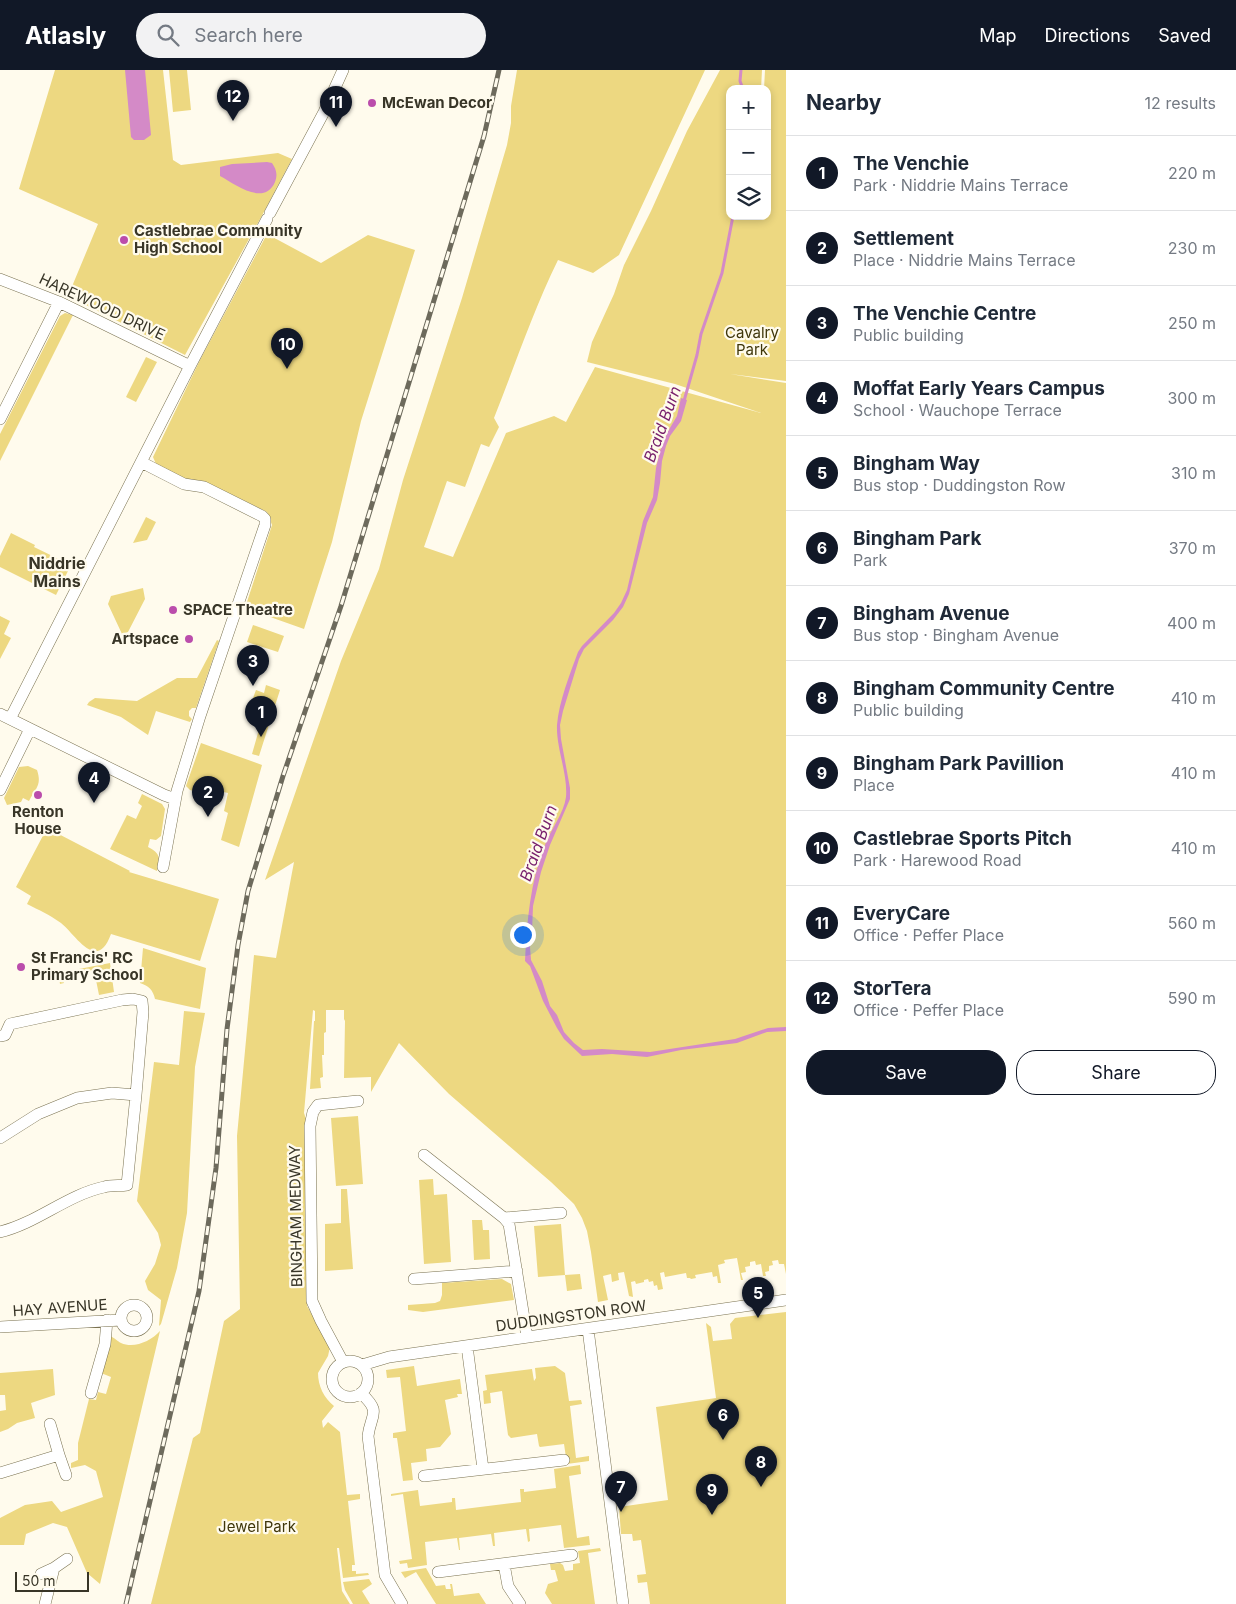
<!DOCTYPE html>
<html lang="en">
<head>
<meta charset="utf-8">
<style>
	:root { --surface:#fff; --page:#f2f2f3; --text:#1f2937; --muted:#747a83; --line:#e0e1e3; --accent:#111827 }
	body { margin:0; font-family:Inter,sans-serif; background:var(--page); color:var(--text) }
	.controls { position:absolute; right:15px; top:15px; display:grid; overflow:hidden; border-radius:10px; box-shadow:0 2px 8px #0003 }
	.controls button { width:45px; height:45px; display:grid; place-items:center; padding:0; border:0; border-bottom:1px solid var(--line); background:var(--surface); color:var(--text); font:25px sans-serif }
	.scale { position:absolute; left:15px; bottom:12px; width:74px; box-sizing:border-box; padding-left:5px; border:2px solid #383527; border-top:0; font-size:14px; line-height:18px; white-space:nowrap; color:#383527; -webkit-text-stroke:4px #fffbed; paint-order:stroke }
	.you { position:absolute; left:522px; top:864px; width:18px; height:18px; margin:-12px; border:4px solid #fff; border-radius:50%; background:#1a73e8; box-shadow:0 0 0 8px #1a73e833 }
	.badge { display:grid; place-items:center; width:32px; height:32px; border-radius:50%; background:var(--accent); color:#fff; font-size:16px; font-weight:700 }
	.pin { position:absolute; translate:-50% -41px; filter:drop-shadow(0 1px 2px #0008) }
	.pin::after { content:''; position:absolute; top:26px; width:18px; height:15px; background:inherit; clip-path:polygon(0 0,100% 0,50% 100%) }
	.list { margin:0; padding:0; list-style:none }
	h2 { display:flex; justify-content:space-between; align-items:center; height:65px; margin:0; padding:0 20px; font-size:21px }
	h2 small { font-size:16px; font-weight:400; color:var(--muted) }
	.list li { display:grid; grid-template-columns:32px 1fr auto; gap:15px; align-items:center; box-sizing:border-box; height:75px; padding:0 20px; border-top:1px solid var(--line) }
	.list b { display:block; font-size:19px; white-space:nowrap }
	.list p { margin:0; font-size:16px; white-space:nowrap; color:var(--muted) }
	.list em { font-size:16px; font-style:normal; color:var(--muted) }
	.actions { display:flex; gap:10px; padding:15px 20px }
	.actions a { flex:1; padding:11px 0; border:1px solid var(--accent); border-radius:20px; text-align:center; font-size:18px; color:var(--accent) }
	.actions .main { background:var(--accent); color:#fff }
	.icon { flex:none; width:28px; height:28px; fill:none; stroke:currentColor; stroke-width:2; stroke-linecap:round; stroke-linejoin:round }
	.map { position:relative; flex:none; width:786px; height:1534px; overflow:hidden }
	header { display:flex; align-items:center; gap:30px; box-sizing:border-box; height:70px; padding:0 25px; background:var(--accent); color:#fff }
	header strong { font-size:24px }
	nav { display:flex; gap:28px; margin-inline-start:auto; font-size:18px }
	.search { width:350px; height:45px; background:var(--page); display:flex; align-items:center; gap:12px; box-sizing:border-box; padding:0 18px; border-radius:28px; color:var(--muted); font-size:19px }
	main { display:flex }
	aside { flex:1; background:var(--surface) }
	.map>svg:first-child { display:block }
	.green { fill:#edd881 }
	.water { fill:#d48ac7 }
	.lines { fill:none; stroke-linecap:round; stroke-linejoin:round }
	.stream { stroke:#d48ac7; stroke-width:3 }
	.minor-casing { stroke:#7a7251; stroke-width:12 }
	.minor { stroke:#fff; stroke-width:11 }
	.rail-casing { stroke:#6d6a5c; stroke-width:5 }
	.rail { stroke:#fffbed; stroke-width:3; stroke-dasharray:9; stroke-linecap:butt }
	.poi-dot { fill:#bb4dac; stroke:#fffbed; stroke-width:2 }
	.labels { text-anchor:middle; stroke-width:4.5; stroke-linejoin:round; paint-order:stroke }
	.poi-label { font-size:15px; font-weight:bold; fill:#383527; stroke:#fffbed; text-anchor:start }
	.street-label { font-size:15px; fill:#383527; stroke:#fffbed }
	.park-label { font-size:15px; fill:#3f360a; stroke:#fffbed }
	.water-label { font-size:16px; font-style:italic; fill:#771f6c; stroke:#fffbed }
	.neighbourhood-label { font-size:16px; font-weight:bold; fill:#383527; stroke:#fffbed }
</style>
</head>
<body>
<header>
<strong>Atlasly</strong>
<div class="search"><svg class="icon" aria-label="search" viewBox="0 0 24 24"><circle cx="10" cy="10" r="6"/><path d="M15 15l6 6"/></svg>Search here</div>
<nav><a>Map</a><a>Directions</a><a>Saved</a></nav>
</header>
<main>
<div class="map">
<svg width="786" height="1534" viewBox="0 0 786 1534">
	<rect width="100%" height="100%" fill="#fffbed"/>
	<!-- green -->
	<path class="green" d="M55,0h108l10,90 8,5 97,-12 14,6 -27,51 -80,145 -117,-59 30,-72 -79,-35z
		M169,0h18l4,40 -18,2z
		M517,0h188l-86,185 -26,18 -35,-13c-25,51 -43,105 -64,158l5,9 -10,20 -8,-3 -16,43 -18,-6 -23,66 29,10 53,-124 48,-17 12,6 29,-55 166,46 -86,-29 -88,-22 5,-20 22,-48 10,-29 27,-54 36,-80 33,-61h42l-1,19h-31v127h37v-127h-3l1,-19h21v311l-56,-7 56,9v891l-2,-10h-5l-1,-4 -6,1 1,4 -4,1v5l-4,1 1,4h-3l-2,-12 -5,1 -1,-4 -5,1v4l-5,1 1,5 -5,1 2,7h-2l-4,-22 -13,2 1,3 -7,2 3,18h-3l-1,-7 -4,1 -1,-5 -17,3 1,3 -5,1 -1,-1h-3l-1,-5 -21,4 -1,-5 -4,1 3,16 -5,1 -1,-5 -3,1 -1,-5 -4,1 -1,-3 -4,1v2l-8,2 -1,-3 -4,1 2,15 -4,-1 -5,-24 -6,1 1,7 -7,2 -1,-8 -8,2 5,24 -10,2 -7,-50 -4,-21 -5,-13 -8,-14 -23,-22 -102,-88 -50,-51 -28,49v-15l-27,1 1,-57 -1,-2v-9h-18v22l-2,1v22h-2l1,22 -3,1 1,10 -11,1 4,-68h1v-10l-2,-1 -9,103 2,6 1,187 23,41 -2,9 -10,17c0,13 6,25 16,33l-12,15 1,7 5,-6 12,10 7,63 13,-1v5l-12,2 7,64h-3v6h4v3l12,-1 1,2 -26,3 -4,-30h-2l5,43 8,13h-199l42,-166 7,-5 24,-112 16,-12 -3,-173 17,-181 22,3 18,-96 -29,18 76,-219 38,-92 24,-89 59,-182 45,-153 4,-22v-17z
		M267,164l54,29 47,-28 47,15 -54,171 -29,121 -28,87 -59,-21 27,-83 -5,-13 -63,-31 -19,-2 -29,-15 -3,-7 47,-97z
		M65,243l8,2 -73,146v-27l60,-118z
		M146,287l11,5 -21,40 -10,-5z
		M146,447l10,5 -9,18 -14,3z
		M11,463l24,12 -1,2 37,18 -15,30 -56,-28v-11z
		M143,518l2,11 -17,33 -6,2 -14,-30 3,-8z
		M0,546l10,5 -6,13 7,4 -11,21z
		M253,555l31,11 -6,16 -31,-10z
		M217,570l2,1 -23,67h-4l-3,3v5l3,3 -2,3 -34,-11 -8,24 -27,-18 -34,-12 2,-3 6,-4 42,3 40,-23h20z
		M266,615l14,5 -21,66 -7,-2 10,-35 -3,-10 -9,-3 6,-16 8,3z
		M201,673l61,22 -23,82 -18,-7 7,-27 -4,-2 4,-18 -9,-2 -1,7 -28,-8 -4,-4z
		M28,696l9,4c5,15 -1,18 -8,31l-6,-3 -2,4 -14,3 -3,-7 15,-31z
		M142,724l20,10 3,5 -4,27 -5,4 -6,-1 -2,8c13,7 12,10 9,24l-47,-22 17,-34 9,4 6,-13 -4,-3z
		M47,758l83,43 -1,1 90,27 -19,62 -89,-27c-14,39 -35,1 -50,-11 -11,-8 -22,-13 -34,-19l4,-8 -15,-9z
		M143,878l63,20 -6,41 -45,-10c-2,-9 -6,-13 -15,-16z
		M110,893l4,29 -15,3 -5,-25 -16,3v3l-15,2 1,5 -4,1 -2,-11z
		M184,941l21,2 -10,54 -8,146 -10,55 -16,56 -2,2 2,-26 -13,-10 -3,-9 10,-17 6,-19 -3,-12 -21,-32 17,-139 25,3z
		M358,1046l5,68 -27,2 -5,-68z
		M433,1109l1,16 13,-1 4,68 -27,2 -5,-84z
		M341,1119h6l6,80 -28,2v-47l16,-1z
		M472,1150h10l1,10h6l1,29 -16,1z
		M561,1154l4,51 15,-1 2,15 -15,2 -2,-16 -27,2 -4,-51z
		M502,1209l9,5 3,16 -91,12 -15,-2v-5l27,-2 5,-2 2,-6v-12z
		M786,1242v292h-136l-3,-22 -9,1 -1,-8 9,-1 -5,-34 -8,1 -1,-7h-11l-2,-27 49,-7 -12,-93 60,-9 -10,-75 5,4 2,14 19,-2 -2,-15 5,-6z
		M160,1261l-60,253 -13,-11 -20,-46 -14,-4 -27,11 -2,11h-24v-27l25,-13 27,-4 9,11 42,-15 -7,-26 -11,-6 -14,3v-5l7,-3v-17l11,-44 7,1 2,-8 8,2 5,-17 -10,-4 9,-37c5,2 7,5 11,7 13,6 30,-2 39,-12z
		M414,1296l3,20 43,-7 2,15h-5l1,3 -13,3 6,34 -11,13 -14,2 1,12 -16,2 2,17 -10,1 -6,-43h-4v-5l13,-2 -6,-54 -13,1 -1,-8z
		M555,1296l10,7 4,28 12,-1 1,4 -12,2 6,52 13,-2v5l-22,3 -3,-20 -24,3 -1,-1 -2,-12 -26,4 -3,-3 -6,-44 -12,2 1,10 -7,1 -1,-13 4,-1 -2,-15 47,-6 2,12 2,-3 -1,-10z
		M53,1299l2,26 -24,8 4,15 -18,5 -9,6 -8,3v-21l6,-1 -1,-15h-5v-22z
		M580,1395l1,9 -12,2 8,62 12,-2 1,9 -26,3 -3,-23 -32,4 1,12 -2,1 -2,-13 -32,4 1,13h-2l-2,-12 -32,4 1,12h-1l-2,-12 -32,4 2,23 -19,3 -1,-5 -7,1 -1,-3 13,-2 -9,-65 -12,2v-2l27,-4 2,16 32,-4v-4h3l1,12 65,-8 -1,-13h4v3l32,-4 -2,-19z
		M600,1478l1,3 -13,2 7,51h-43l-7,-11 3,-9 10,-3 -3,-11h-4l-1,-6 10,-1 3,2 2,6 8,-1v-6l7,-1 -2,-12z
		M426,1498l10,18 9,-1 1,4h5l-1,-5h2l2,12 25,-3 7,11h-50l-20,-32 -11,6 -4,-6z
		M369,1509l3,5 -10,7 8,13h-17l-8,-14 -2,-8z"/>
	<!-- water -->
	<path class="water" d="M125,0h20l6,65 -7,5h-10l-3,-3z
		M267,92l5,1c4,6 6,11 3,19 -11,25 -40,2 -55,-6v-9l12,-3z
		M681,328l6,2 -6,21 -11,15 -4,10 -4,15 -2,22 -3,17 -10,23 -18,71 -6,13 -10,13 -29,29 -5,10 -16,52 -3,14 1,14 9,49v11l-20,46 -9,27 -8,34 -1,27 -2,14 1,13 11,21 8,25 7,9 7,17 10,11 9,7 19,-1 48,3 85,-13 33,-11 18,-1v4l-19,1 -30,11 -56,7 -34,7 -35,-3 -30,2 -18,-17 -7,-11 -14,-27 -13,-35 -5,-5c2,-40 5,-79 20,-116 6,-16 19,-32 21,-48 2,-23 -10,-49 -9,-72 2,-24 13,-51 21,-73l4,-6 32,-33 7,-10 6,-13 16,-69 10,-24 3,-29 4,-17 7,-18 10,-17z"/>
	<g class="lines">
		<!-- stream -->
		<path class="stream" d="M741,0l-1,11 3,8
			M684,331l13,-46 4,-21 21,-61 11,-57"/>
		<!-- minor casing -->
		<g class="minor-casing">
			<path id="minor" d="M270,143l54,-101 19,-42
				M0,209l59,23 131,64
				M0,349l59,-117
				M141,392l43,22 20,3 58,29 3,3v6l-65,191 -23,75 -14,76
				M0,644l164,81 11,4
				M10,649l180,-353 77,-147
				M0,720l30,-61
				M0,966l5,-1 5,-11 112,-24 11,-1 9,2 1,11 -7,83 -24,-2 -35,5 -39,16 -38,24
				M424,1085l80,63 5,6 18,113
				M504,1148l57,-5
				M0,1162c37,-9 67,-37 104,-45 7,-2 16,-1 23,-2l9,-90
				M414,1209l103,-8
				M121 1248a13 13 0 1 1 26 0a13 13 0 1 1-26 0Z
				M0,1257l121,-7
				M588,1259l35,275
				M467,1276l16,123
				M332 1309a18 18 0 1 1 36 0a18 18 0 1 1-36 0Z
				M343,1292l-22,-41 -9,-20 -2,-175 3,-14 5,-7 40,-4
				M362,1295l27,-8 397,-57
				M91,1323l14,-49 2,-24
				M361,1323c21,20 10,20 7,43l17,139 17,29
				M50,1354l9,31
				M0,1403l59,-18 7,20
				M424,1406l140,-16
				M504,1494l4,22 12,18
				M438,1502l134,-17
				M41,1504l13,-6
				M45,1534l9,-36 13,-9"/>
		</g>
		<!-- minor -->
		<use href="#minor" class="minor"/>
		<!-- rail casing -->
		<g class="rail-casing">
			<path id="rail" d="M126,1534l73,-313 17,-123 11,-139 11,-84 10,-54 35,-115 58,-170 143,-470 15,-66"/>
		</g>
		<!-- rail -->
		<use href="#rail" class="rail"/>
	</g>
	<!-- markers -->
	<g class="poi-dot">
		<circle cx="372" cy="33" r="5"/>
		<circle cx="124" cy="170" r="5"/>
		<circle cx="173" cy="540" r="5"/>
		<circle cx="189" cy="569" r="5"/>
		<circle cx="38" cy="725" r="5"/>
		<circle cx="21" cy="897" r="5"/>
	</g>
	<g class="labels">
		<!-- poi labels -->
		<g class="poi-label">
			<text x="382" y="38">McEwan Decor</text>
			<text x="134" y="166">Castlebrae Community<tspan x="134" dy="17">High School</tspan></text>
			<text x="183" y="545">SPACE Theatre</text>
			<text x="179" y="574" text-anchor="end">Artspace</text>
			<text x="38" y="747" text-anchor="middle">Renton<tspan x="38" dy="17">House</tspan></text>
			<text x="31" y="893">St Francis' RC<tspan x="31" dy="17">Primary School</tspan></text>
		</g>
		<!-- street labels -->
		<g class="street-label">
			<text transform="translate(102 237) rotate(25)" y="5">HAREWOOD DRIVE</text>
			<text transform="translate(296 1146) rotate(-91)" y="5">BINGHAM MEDWAY</text>
			<text transform="translate(60 1238) rotate(-4)" y="5">HAY AVENUE</text>
			<text transform="translate(571 1246) rotate(-8)" y="5">DUDDINGSTON ROW</text>
		</g>
		<!-- park labels -->
		<g class="park-label">
			<text x="752" y="268">Cavalry<tspan x="752" dy="17">Park</tspan></text>
			<text x="257" y="1462">Jewel Park</text>
		</g>
		<!-- water labels -->
		<g class="water-label">
			<text transform="translate(662 354) rotate(-70)" y="6">Braid Burn</text>
			<text transform="translate(538 773) rotate(-70)" y="6">Braid Burn</text>
		</g>
		<!-- neighbourhood labels -->
		<g class="neighbourhood-label">
			<text x="57" y="499">Niddrie<tspan x="57" dy="18">Mains</tspan></text>
		</g>
	</g>
</svg>
<div class="controls">
<button>+</button>
<button>−</button>
<button><svg class="icon" aria-label="layers" viewBox="0 0 24 24"><path d="M12 4l9 5-9 5-9-5zM3 14l9 5 9-5"/></svg></button>
</div>
<div class="scale">50 m</div>
<div class="you"></div>
<div class="pin badge" style="left:261px;top:667px">1</div>
<div class="pin badge" style="left:208px;top:747px">2</div>
<div class="pin badge" style="left:253px;top:616px">3</div>
<div class="pin badge" style="left:94px;top:733px">4</div>
<div class="pin badge" style="left:758px;top:1248px">5</div>
<div class="pin badge" style="left:723px;top:1370px">6</div>
<div class="pin badge" style="left:621px;top:1442px">7</div>
<div class="pin badge" style="left:761px;top:1417px">8</div>
<div class="pin badge" style="left:712px;top:1445px">9</div>
<div class="pin badge" style="left:287px;top:299px">10</div>
<div class="pin badge" style="left:336px;top:57px">11</div>
<div class="pin badge" style="left:233px;top:51px">12</div>
</div>
<aside>
<h2>Nearby<small>12 results</small></h2>
<ul class="list">
<li><span class="badge">1</span><div><b>The Venchie</b><p>Park · Niddrie Mains Terrace</p></div><em>220 m</em></li>
<li><span class="badge">2</span><div><b>Settlement</b><p>Place · Niddrie Mains Terrace</p></div><em>230 m</em></li>
<li><span class="badge">3</span><div><b>The Venchie Centre</b><p>Public building</p></div><em>250 m</em></li>
<li><span class="badge">4</span><div><b>Moffat Early Years Campus</b><p>School · Wauchope Terrace</p></div><em>300 m</em></li>
<li><span class="badge">5</span><div><b>Bingham Way</b><p>Bus stop · Duddingston Row</p></div><em>310 m</em></li>
<li><span class="badge">6</span><div><b>Bingham Park</b><p>Park</p></div><em>370 m</em></li>
<li><span class="badge">7</span><div><b>Bingham Avenue</b><p>Bus stop · Bingham Avenue</p></div><em>400 m</em></li>
<li><span class="badge">8</span><div><b>Bingham Community Centre</b><p>Public building</p></div><em>410 m</em></li>
<li><span class="badge">9</span><div><b>Bingham Park Pavillion</b><p>Place</p></div><em>410 m</em></li>
<li><span class="badge">10</span><div><b>Castlebrae Sports Pitch</b><p>Park · Harewood Road</p></div><em>410 m</em></li>
<li><span class="badge">11</span><div><b>EveryCare</b><p>Office · Peffer Place</p></div><em>560 m</em></li>
<li><span class="badge">12</span><div><b>StorTera</b><p>Office · Peffer Place</p></div><em>590 m</em></li>
</ul>
<div class="actions"><a class="main">Save</a><a>Share</a></div>
</aside>
</main>
</body>
</html>
